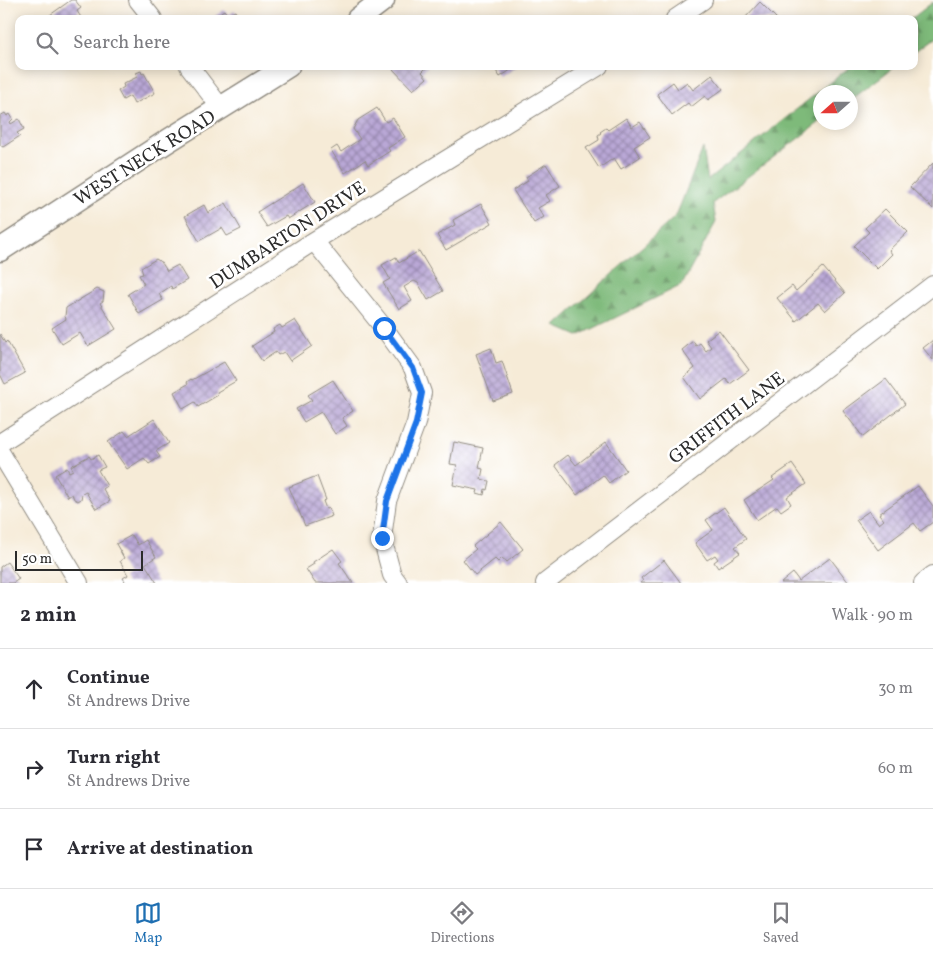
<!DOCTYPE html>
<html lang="en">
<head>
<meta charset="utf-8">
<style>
	:root { --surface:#fff; --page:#f7f7f7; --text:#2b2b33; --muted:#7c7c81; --line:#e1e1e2; --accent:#1f6fb2 }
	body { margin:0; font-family:Vollkorn,serif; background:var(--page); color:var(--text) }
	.compass { position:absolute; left:813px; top:85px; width:45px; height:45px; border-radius:50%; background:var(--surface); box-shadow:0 2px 12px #0003; rotate:249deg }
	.scale { position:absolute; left:15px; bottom:12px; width:128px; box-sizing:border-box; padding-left:5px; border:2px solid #2b2b2b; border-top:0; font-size:14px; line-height:18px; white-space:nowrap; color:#2b2b2b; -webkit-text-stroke:4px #fff; paint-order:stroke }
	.stop { position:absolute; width:15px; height:15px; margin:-11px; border:4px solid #1a73e8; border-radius:50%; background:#fff }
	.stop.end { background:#1a73e8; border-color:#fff; box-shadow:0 1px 5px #0008 }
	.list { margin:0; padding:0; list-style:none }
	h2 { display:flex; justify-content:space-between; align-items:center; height:65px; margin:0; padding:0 20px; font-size:21px }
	h2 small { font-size:16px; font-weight:400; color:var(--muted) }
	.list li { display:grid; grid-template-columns:32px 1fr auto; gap:15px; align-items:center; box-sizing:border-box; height:80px; padding:0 20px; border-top:1px solid var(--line) }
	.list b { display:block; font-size:19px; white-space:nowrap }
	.list p { margin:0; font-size:16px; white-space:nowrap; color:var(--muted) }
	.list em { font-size:16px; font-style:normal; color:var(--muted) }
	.icon { flex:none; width:28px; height:28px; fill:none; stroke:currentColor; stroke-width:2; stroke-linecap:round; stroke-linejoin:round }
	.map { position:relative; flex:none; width:933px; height:583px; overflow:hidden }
	.search { position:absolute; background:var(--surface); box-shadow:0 2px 12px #0003; left:15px; right:15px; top:15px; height:55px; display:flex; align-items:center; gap:12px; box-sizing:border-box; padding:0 18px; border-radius:10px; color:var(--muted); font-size:19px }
	.sheet { height:305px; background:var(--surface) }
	nav { display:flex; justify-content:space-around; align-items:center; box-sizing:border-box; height:70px; border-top:1px solid var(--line); background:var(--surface); font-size:14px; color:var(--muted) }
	nav a { display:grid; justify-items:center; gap:2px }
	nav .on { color:var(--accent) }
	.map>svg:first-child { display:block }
	.forest { fill:url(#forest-firs); stroke:#547252 }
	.building { fill:url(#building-cross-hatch) }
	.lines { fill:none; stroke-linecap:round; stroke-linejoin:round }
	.minor-casing { stroke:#908b81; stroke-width:20 }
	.tertiary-casing { stroke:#908b81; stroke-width:25 }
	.minor { stroke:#fff; stroke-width:18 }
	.tertiary { stroke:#fff; stroke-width:22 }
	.route { stroke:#1a73e8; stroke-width:6 }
	.labels { text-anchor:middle; stroke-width:5; stroke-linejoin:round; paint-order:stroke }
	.street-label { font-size:19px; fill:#2b2b2b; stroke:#fff }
</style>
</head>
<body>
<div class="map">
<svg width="933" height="583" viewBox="0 0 933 583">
	<defs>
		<pattern id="forest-firs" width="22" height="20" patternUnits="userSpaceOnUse" patternTransform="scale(1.25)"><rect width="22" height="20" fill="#7eba7a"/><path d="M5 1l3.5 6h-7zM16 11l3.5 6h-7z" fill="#679764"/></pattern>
		<pattern id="building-cross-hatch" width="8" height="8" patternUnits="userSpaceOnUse" patternTransform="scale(1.25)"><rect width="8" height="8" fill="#b9a7d6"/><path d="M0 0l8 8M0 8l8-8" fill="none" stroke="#9788ae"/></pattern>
	</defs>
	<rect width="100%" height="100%" fill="#fff"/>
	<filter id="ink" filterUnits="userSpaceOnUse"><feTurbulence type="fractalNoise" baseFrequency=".02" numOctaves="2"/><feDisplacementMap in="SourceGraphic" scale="10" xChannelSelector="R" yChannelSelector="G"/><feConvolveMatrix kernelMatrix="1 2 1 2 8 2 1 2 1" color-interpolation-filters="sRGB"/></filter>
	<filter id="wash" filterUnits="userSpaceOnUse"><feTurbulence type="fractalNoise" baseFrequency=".0096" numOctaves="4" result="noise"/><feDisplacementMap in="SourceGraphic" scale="20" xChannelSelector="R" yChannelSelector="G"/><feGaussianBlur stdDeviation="1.12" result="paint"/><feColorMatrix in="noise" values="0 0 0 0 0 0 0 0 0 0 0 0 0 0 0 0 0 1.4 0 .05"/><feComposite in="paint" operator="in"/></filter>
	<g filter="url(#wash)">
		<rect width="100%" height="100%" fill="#f6ebd7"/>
		<!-- forest -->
		<path class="forest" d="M933,2v36l-19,14v-33h-3z
			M851,66h44l-44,34 -1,-8h-30v30l-107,81 3,19 -34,63 -104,51 -23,-10 121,-110 27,-68 5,32z"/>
		<g id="blocks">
			<!-- building -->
			<path class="building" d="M71,0h4l6,8 -4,3 5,8h-30l-2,-4z
				M760,2l17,17h-33z
				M224,10l4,5 7,-4 5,8h-23l-2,-3z
				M390,66h38l-6,6 5,6 -14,12z
				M493,66h24l-17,11z
				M141,71l1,3 2,-1 11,20 -21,11 -4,-8 -7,4 -5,-9 6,-4 -1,-3 14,-7 -1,-4z
				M712,75l11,14 -15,11 -3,-4 -14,11 -3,-4 -16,12 -15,-21 16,-12 5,7 9,-7 6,8z
				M377,108l9,14 7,-4 12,19 -17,11 2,3 -22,14 -3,-5 -20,13 -14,-23 6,-4 4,6 19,-13 -7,-10 5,-9z
				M5,113l2,3 3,-2 3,5 -3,3 1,2 8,-5 5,10 -7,4 3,3 -17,11 -3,-2v-29z
				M626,118l6,9 8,-5 10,15 -16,10 6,10 -19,12 -7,-11 -15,10 -13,-20 13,-8 -1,-5 3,-2 -1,-1 6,-4 2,2z
				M933,163v46l-23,-22z
				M546,164l14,22 -14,9 4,6 -12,7 6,9 -10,6 -21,-33 15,-9 -2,-4z
				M303,183l12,19 -27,17 -2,-3 -19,11 -10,-15z
				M226,203l15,26 -14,7 -5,-8 -23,13 -14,-25 19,-11 4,8z
				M481,204l11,19 -46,27 -9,-15 18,-10 -2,-5z
				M885,209l23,23 -19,18 3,4 -15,15 -23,-23 15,-14 -4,-4z
				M419,251l24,40 -15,9 -10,-17 -4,-2 -10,6 8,14 -13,8 -16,-26 7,-4 -8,-14 14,-8 3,6z
				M156,259l6,4 5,8 11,-6 9,15 -15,9 -1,-3 -12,8 4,6 -24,14 -11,-20 16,-10 -5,-9 4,-1 -2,-6z
				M823,267l22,26 -20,18 -7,-8 -22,18 -19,-23 15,-12 4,5z
				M97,289l7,3 -1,9 -3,2 16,26 -28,17 -8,-13 -18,11 -10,-16 14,-9 -1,-3 1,-8z
				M295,320l17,26 -22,15 -6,-9 -6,3 -2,-3 -14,9 -10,-15 22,-14 -1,-3 7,-4 2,3z
				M719,330l30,40 -19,14 -4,-5 -26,20 -16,-22 11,-9 -13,-18 11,-9 3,5 4,-3 6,8 5,-4 -5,-7z
				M0,334l5,9 2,-2 18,32 -20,11 -5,-10z
				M933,340v20l-10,-12z
				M491,348l5,15 6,-2 11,33 -20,7 -17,-47z
				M224,362l12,19 -19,11 1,3 -20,12 -3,-5 -12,7 -9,-17 14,-8 -1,-2 4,-3 1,1z
				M886,379l19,25 -42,33 -20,-26z
				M333,380l20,31 -11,7 5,8 -12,8 -14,-22 -17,10 -8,-13 16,-9 -4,-5z
				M154,419l15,24 -13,8 4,6 -11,7 -5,-6 -17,11 -19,-27 16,-11 4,5z
				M454,442l29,6 -4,20 4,1 -2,10 8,2 -2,9 -2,-1 -1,6 -7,-2 1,-3 -25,-5 4,-20 -7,-1z
				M606,442l20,28 -17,13 -6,-8 -26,20 -22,-30 13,-10 8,10z
				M98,455l7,12 -7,3 9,16 -4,3 7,12 -14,8 -10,-17 -4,2 -1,5 -3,2 -4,-2 -2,-5 -4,3 -13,-22 12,-7 2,4 4,-2 -2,-4 18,-10 2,3z
				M792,464l14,20 -19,13 4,7 -10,7 -4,-5 -20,14 -13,-20 30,-20 -2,-2z
				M317,476l9,24 -3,1 3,8 3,-1 3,8 -27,10 -16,-39z
				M918,486l15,20v16l-13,9 -6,-8 -36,27 -22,-30 13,-9 10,13 5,-4 -5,-6z
				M724,507l22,32 -11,8 5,6 -22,15 -4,-6 4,-3 -3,-4 -8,5 -12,-17 18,-13 -7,-10z
				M501,522l22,27 -16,13 -5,-4 -4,4 -3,-3 -20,16 -12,-15 13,-11 -3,-3z
				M132,535l6,10 8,-5 10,17 -11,7 12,19h-31l-3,-5 5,-3 -8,-14 4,-3 -8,-14z
				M333,549l9,12 -3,2 14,20h-38l-9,-14 8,-5 -1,-2z
				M830,558l19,25h-68l12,-10 6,8z
				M664,560l17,23h-41l3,-2 -2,-3z
				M7,562l12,17 -6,4h-13v-16z"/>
		</g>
	</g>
	<g filter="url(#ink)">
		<use href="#blocks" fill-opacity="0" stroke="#908b81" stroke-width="1"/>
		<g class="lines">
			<!-- minor casing -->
			<g class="minor-casing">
				<path id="minor" d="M138,0l15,19
					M675,19l28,-19
					M189,66l32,42
					M314,241l70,87 29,40 9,25 -6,30 -29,78 -5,37 10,37 6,8
					M0,443l314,-202 285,-175
					M0,452l79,131
					M545,583l388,-298
					M923,583l10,-8"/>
			</g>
			<!-- tertiary casing -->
			<g class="tertiary-casing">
				<path id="tertiary" d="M358,19l25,-19
					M0,250l166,-108 122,-76"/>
			</g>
			<!-- minor -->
			<use href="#minor" class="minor"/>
			<!-- tertiary -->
			<use href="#tertiary" class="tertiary"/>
		</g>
	</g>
	<g class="lines" filter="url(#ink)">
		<!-- route -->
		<path class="route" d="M382,538l5,-37 29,-78 6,-30 -9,-25 -29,-40"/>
	</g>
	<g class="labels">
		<!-- street labels -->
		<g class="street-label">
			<text transform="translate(144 157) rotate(-32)" y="7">WEST NECK ROAD</text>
			<text transform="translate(287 234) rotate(-33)" y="7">DUMBARTON DRIVE</text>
			<text transform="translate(726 417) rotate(-37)" y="7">GRIFFITH LANE</text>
		</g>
	</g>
</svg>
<svg class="compass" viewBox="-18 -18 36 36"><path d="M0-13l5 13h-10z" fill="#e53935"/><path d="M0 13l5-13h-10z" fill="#7c7c81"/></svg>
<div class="scale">50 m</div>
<div class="stop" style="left:384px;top:328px"></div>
<div class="stop end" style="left:382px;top:538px"></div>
<div class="search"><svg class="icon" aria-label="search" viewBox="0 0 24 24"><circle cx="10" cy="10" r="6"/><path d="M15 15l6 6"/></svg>Search here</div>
</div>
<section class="sheet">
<h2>2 min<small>Walk · 90 m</small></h2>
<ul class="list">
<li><svg class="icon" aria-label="ahead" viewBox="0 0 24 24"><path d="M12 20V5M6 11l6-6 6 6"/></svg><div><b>Continue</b><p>St Andrews Drive</p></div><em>30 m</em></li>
<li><svg class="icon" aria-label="right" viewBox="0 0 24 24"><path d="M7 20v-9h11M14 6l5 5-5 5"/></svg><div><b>Turn right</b><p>St Andrews Drive</p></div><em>60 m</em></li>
<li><svg class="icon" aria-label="arrive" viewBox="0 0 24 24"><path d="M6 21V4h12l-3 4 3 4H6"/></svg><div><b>Arrive at destination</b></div></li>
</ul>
</section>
<nav>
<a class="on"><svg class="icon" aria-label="map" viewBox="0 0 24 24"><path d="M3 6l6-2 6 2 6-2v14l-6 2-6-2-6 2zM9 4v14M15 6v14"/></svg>Map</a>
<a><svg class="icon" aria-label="directions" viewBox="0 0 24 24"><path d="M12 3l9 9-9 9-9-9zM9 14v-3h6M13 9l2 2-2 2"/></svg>Directions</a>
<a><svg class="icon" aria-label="saved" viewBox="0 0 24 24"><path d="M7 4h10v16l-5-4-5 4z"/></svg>Saved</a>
</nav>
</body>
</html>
